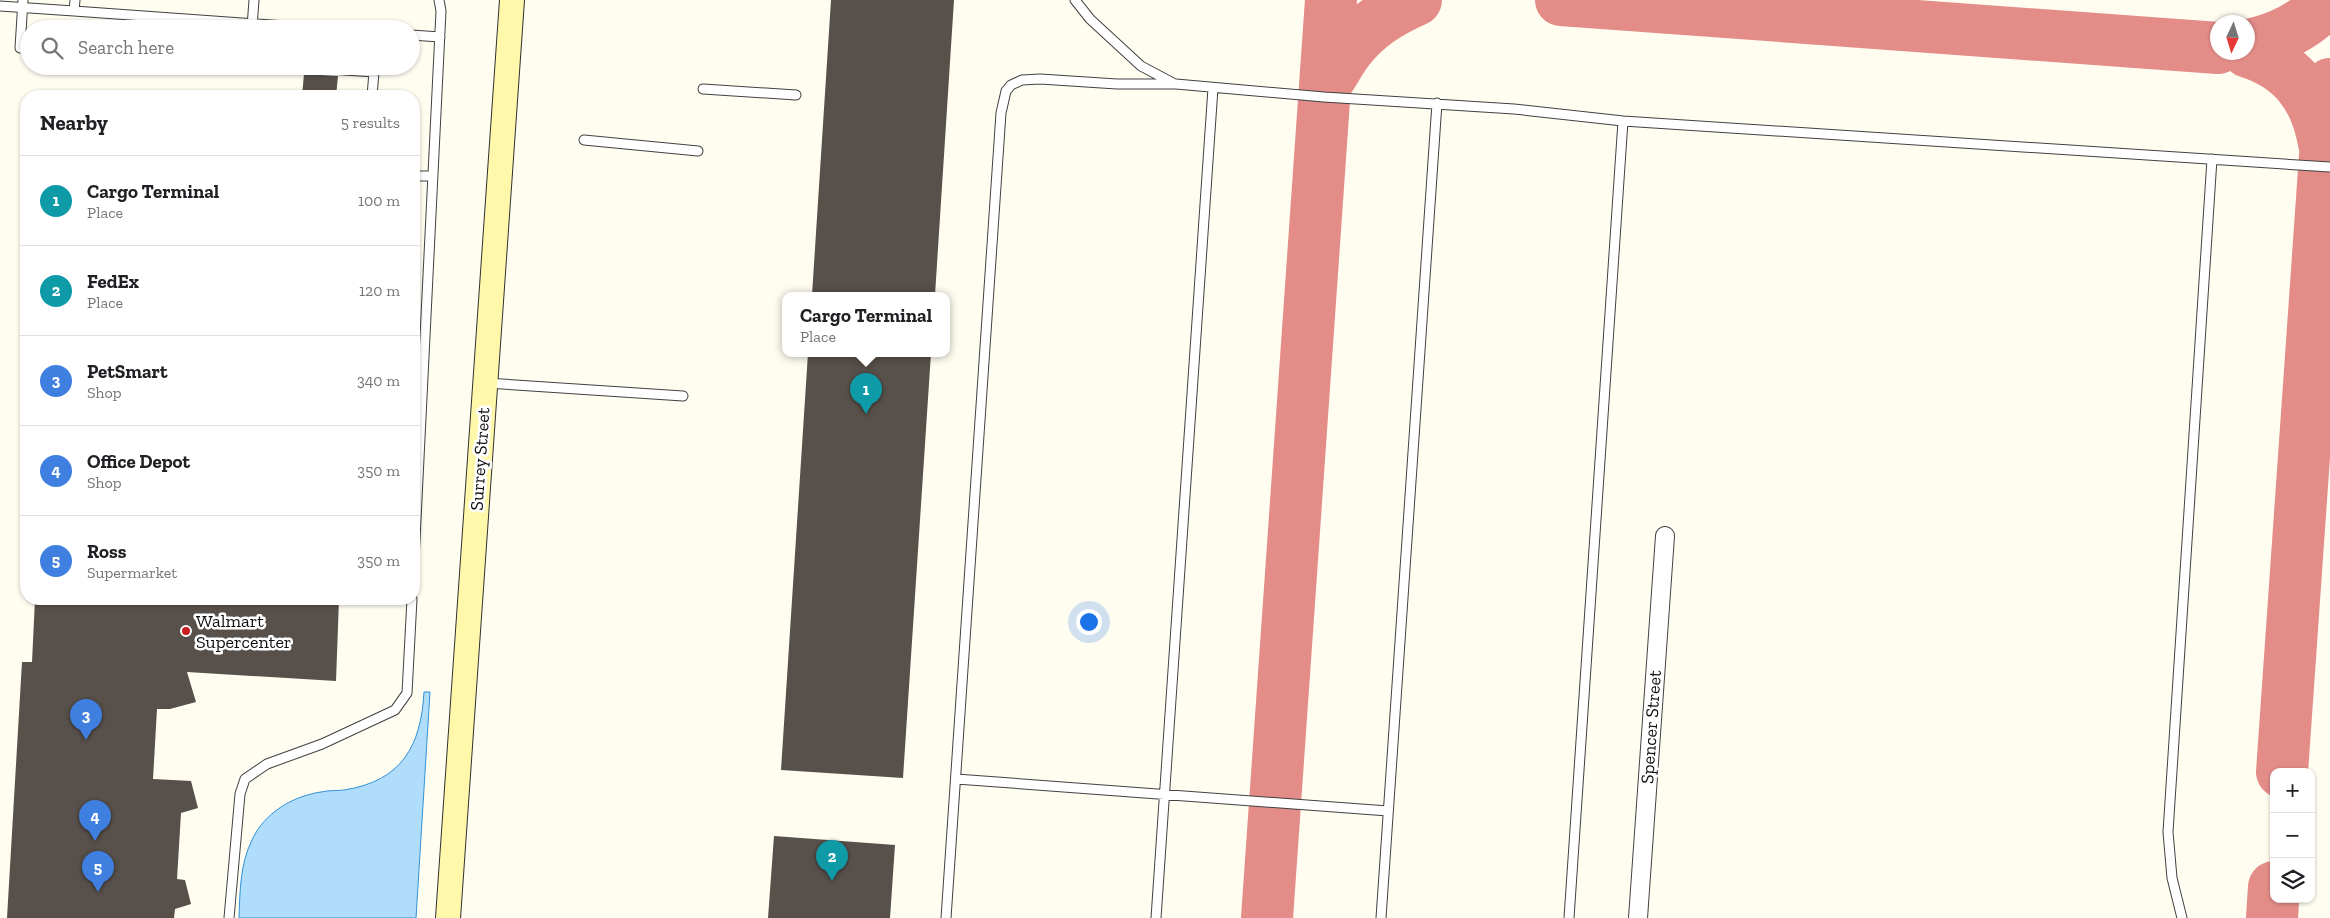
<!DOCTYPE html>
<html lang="en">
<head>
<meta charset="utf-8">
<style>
	:root { --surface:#fff; --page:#f2f2f2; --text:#202124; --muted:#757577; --line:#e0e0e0; --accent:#ca1b20 }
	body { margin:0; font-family:"Zilla Slab",serif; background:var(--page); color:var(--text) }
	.controls { position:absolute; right:15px; bottom:15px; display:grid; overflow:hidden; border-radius:10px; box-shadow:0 1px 4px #0004 }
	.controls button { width:45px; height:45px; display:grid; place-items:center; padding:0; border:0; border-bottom:1px solid var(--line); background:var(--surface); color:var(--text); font:25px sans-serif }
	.compass { position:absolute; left:2210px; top:15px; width:45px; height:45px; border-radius:50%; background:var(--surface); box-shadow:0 1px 4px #0004; rotate:184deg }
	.you { position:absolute; left:1088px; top:621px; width:18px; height:18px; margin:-12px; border:4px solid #fff; border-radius:50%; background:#1a73e8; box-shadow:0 0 0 8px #1a73e833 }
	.badge { display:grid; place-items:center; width:32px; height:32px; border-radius:50%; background:var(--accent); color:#fff; font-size:16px; font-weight:700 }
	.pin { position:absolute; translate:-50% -41px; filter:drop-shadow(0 1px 2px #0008) }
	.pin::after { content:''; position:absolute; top:26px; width:18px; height:15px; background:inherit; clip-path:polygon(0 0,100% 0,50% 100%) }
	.popup { position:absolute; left:782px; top:292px; width:168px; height:65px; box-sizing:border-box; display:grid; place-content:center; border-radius:10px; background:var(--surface); filter:drop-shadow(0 1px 4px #0005); font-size:16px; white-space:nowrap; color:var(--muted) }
	.popup b { font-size:19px; color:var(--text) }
	.popup::after { content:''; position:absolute; left:50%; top:100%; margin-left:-10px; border:10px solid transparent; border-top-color:var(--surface) }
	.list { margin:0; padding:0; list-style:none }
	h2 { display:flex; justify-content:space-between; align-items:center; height:65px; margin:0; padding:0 20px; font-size:21px }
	h2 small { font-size:16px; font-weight:400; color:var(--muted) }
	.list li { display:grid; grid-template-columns:32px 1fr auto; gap:15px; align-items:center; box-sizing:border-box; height:90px; padding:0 20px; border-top:1px solid var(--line) }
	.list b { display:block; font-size:19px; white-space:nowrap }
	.list p { margin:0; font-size:16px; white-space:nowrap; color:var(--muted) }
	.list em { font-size:16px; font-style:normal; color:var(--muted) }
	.icon { flex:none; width:28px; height:28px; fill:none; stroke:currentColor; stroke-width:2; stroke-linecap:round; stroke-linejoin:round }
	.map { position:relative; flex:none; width:2330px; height:918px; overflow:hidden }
	.search { position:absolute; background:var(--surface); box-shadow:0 1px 4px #0004; left:20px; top:20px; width:400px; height:55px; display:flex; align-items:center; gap:12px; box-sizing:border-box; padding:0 18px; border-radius:28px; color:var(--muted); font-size:19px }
	.panel { position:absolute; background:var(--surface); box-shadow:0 1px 4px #0004; left:20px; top:90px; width:400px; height:515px; border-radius:20px }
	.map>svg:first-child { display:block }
	.water { fill:#b0ddfb; stroke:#3192d8 }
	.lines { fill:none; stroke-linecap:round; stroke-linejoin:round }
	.taxiway { stroke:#e48c88; stroke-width:52 }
	.building { fill:#58504a }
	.lane-casing { stroke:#414141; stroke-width:11 }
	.street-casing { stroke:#414141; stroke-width:20 }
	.secondary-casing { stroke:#303030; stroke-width:26 }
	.lane { stroke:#fff; stroke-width:9 }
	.street { stroke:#fff; stroke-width:18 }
	.secondary { stroke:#fff8ab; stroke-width:24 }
	.poi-dot { fill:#ca1b20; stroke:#fff; stroke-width:2 }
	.labels { text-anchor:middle; stroke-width:5; stroke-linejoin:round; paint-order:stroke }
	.street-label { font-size:18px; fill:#0e0e0e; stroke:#fff }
	.poi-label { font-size:18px; fill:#0e0e0e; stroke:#fff; text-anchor:start }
</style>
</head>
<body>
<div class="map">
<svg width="2330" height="918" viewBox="0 0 2330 918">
	<rect width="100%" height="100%" fill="#fffcf0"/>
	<!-- water -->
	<path class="water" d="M424,692h6l-14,226h-177c1,-27 1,-54 13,-78 12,-27 41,-44 69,-48 8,-2 16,-1 23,-2 58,-9 77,-44 80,-98z"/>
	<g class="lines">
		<!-- taxiway -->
		<path class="taxiway" d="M1561,0l657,48
			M2248,45c29,-6 61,-20 79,-45
			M2248,52c45,14 68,45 76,91
			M1325,85c9,-11 14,-24 23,-35 18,-24 41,-38 68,-50
			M2282,772l48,-688
			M1267,918l64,-918
			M2272,918l2,-31"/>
	</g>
	<!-- building -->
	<path class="building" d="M831,0h123l-19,295h-123z
		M304,74l34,2 -2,20h-34z
		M808,353h123l-28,425 -122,-8z
		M35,599h304l-3,82 -149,-9 9,30 -26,7h-13l-4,70 38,2 7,27 -17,5 -4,66 8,1 6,24 -16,5 -1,9h-167l15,-256h10z
		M774,836l121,9 -5,73h-122z"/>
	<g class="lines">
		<!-- lane casing -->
		<g class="lane-casing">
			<path id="lane" d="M23,0l-3,48h9
				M75,0l-1,11 254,18
				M1075,0l15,19 51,47 32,17
				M0,6l74,5
				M252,27l2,-27
				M411,35l29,2
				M286,66l88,6v-6
				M703,89l93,6
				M372,96l2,-24
				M584,140l114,11
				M414,176h19
				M486,383l197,13
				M414,560l27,-549 -2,-11
				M956,779l432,32
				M229,918l11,-124 5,-15 22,-15 55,-20 73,-34 12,-17 5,-94
				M946,918l55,-805 5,-22 5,-6 11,-5 18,-1 77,5h59l148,13 190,12 109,12 707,46
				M1156,918l57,-830
				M1381,918l56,-815
				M1569,918l54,-797
				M2182,918l-10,-40 -4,-46 44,-673"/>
		</g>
		<!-- street casing -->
		<g class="street-casing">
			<path id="street" d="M1638,918l27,-382"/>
		</g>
		<!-- secondary casing -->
		<g class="secondary-casing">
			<path id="secondary" d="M448,918l64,-918"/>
		</g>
		<!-- lane -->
		<use href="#lane" class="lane"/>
		<!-- street -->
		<use href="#street" class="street"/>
		<!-- secondary -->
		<use href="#secondary" class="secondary"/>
	</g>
	<!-- markers -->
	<circle class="poi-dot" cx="186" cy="631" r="5"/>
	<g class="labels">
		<!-- street labels -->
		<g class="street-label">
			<text transform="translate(480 459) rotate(-86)" y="6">Surrey Street</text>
			<text transform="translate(1651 727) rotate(-86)" y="6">Spencer Street</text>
		</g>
		<!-- poi labels -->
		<g class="poi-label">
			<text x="196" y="627">Walmart<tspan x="196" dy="21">Supercenter</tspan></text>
		</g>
	</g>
</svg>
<div class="controls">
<button>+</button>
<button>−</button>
<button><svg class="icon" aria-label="layers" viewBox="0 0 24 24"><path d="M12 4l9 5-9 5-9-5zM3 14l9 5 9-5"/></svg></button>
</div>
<svg class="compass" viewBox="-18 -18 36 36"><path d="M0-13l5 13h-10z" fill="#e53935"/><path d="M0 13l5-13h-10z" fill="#757577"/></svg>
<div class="you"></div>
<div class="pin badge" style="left:866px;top:414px;background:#0f9aa8">1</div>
<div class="popup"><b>Cargo Terminal</b>Place</div>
<div class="pin badge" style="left:832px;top:881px;background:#0f9aa8">2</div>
<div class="pin badge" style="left:86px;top:740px;background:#3f7fe0">3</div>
<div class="pin badge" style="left:95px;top:841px;background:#3f7fe0">4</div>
<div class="pin badge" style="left:98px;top:892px;background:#3f7fe0">5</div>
<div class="search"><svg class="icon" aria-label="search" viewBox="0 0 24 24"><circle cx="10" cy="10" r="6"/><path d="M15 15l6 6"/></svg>Search here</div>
<section class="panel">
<h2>Nearby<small>5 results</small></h2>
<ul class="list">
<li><span class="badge" style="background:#0f9aa8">1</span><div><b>Cargo Terminal</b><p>Place</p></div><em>100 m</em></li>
<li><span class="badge" style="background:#0f9aa8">2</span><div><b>FedEx</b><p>Place</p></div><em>120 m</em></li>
<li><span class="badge" style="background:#3f7fe0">3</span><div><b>PetSmart</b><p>Shop</p></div><em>340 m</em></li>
<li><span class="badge" style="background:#3f7fe0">4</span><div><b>Office Depot</b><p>Shop</p></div><em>350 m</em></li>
<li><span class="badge" style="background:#3f7fe0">5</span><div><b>Ross</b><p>Supermarket</p></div><em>350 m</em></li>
</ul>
</section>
</div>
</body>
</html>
